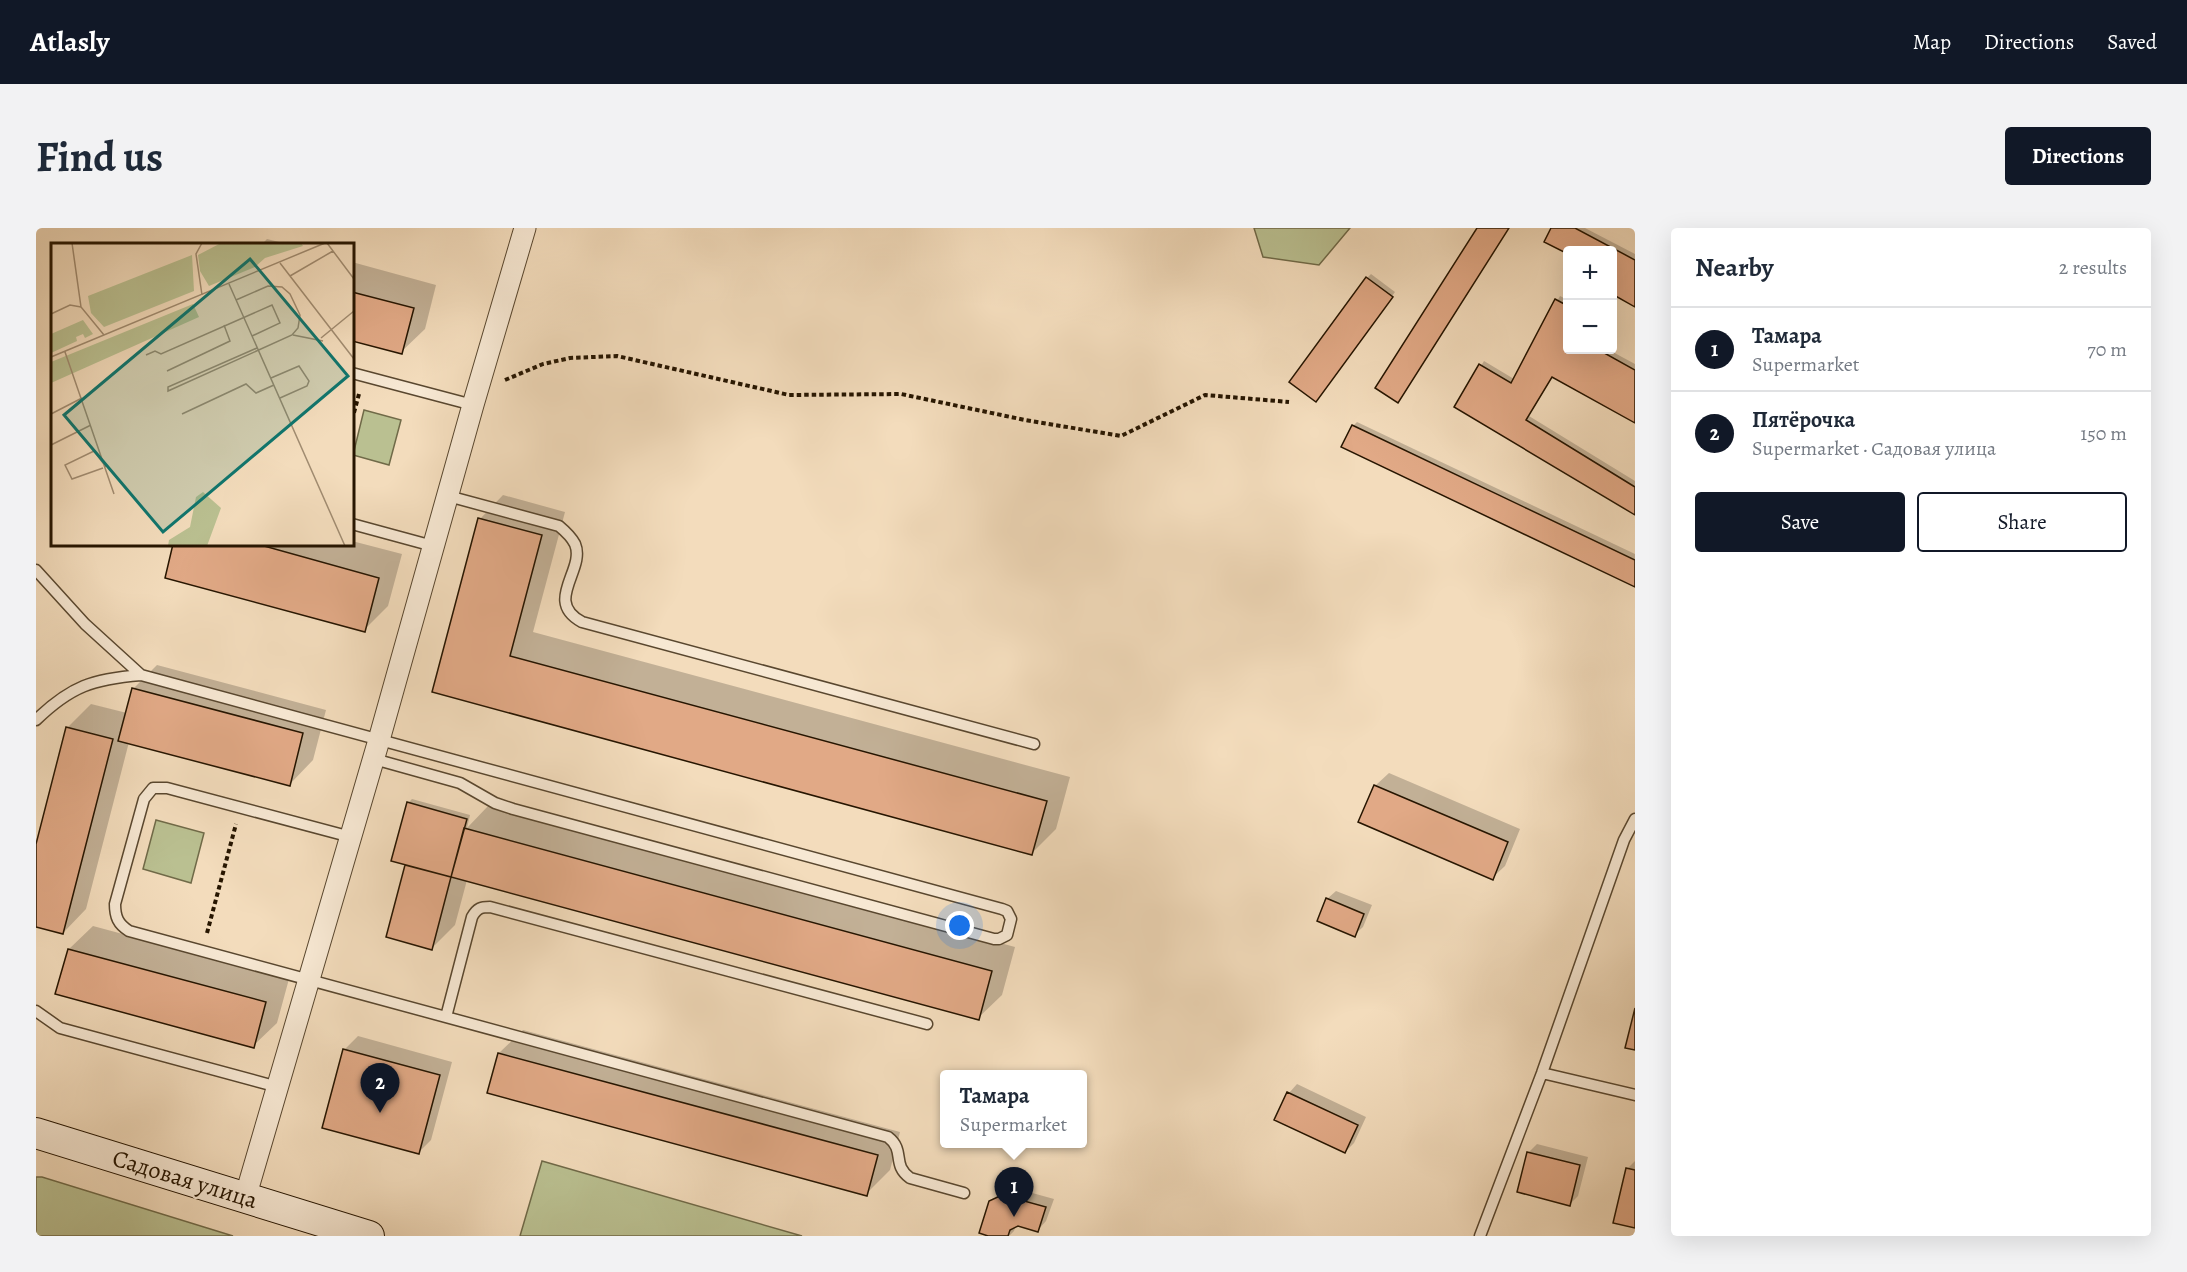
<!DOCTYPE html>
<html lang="en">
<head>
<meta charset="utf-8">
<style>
	:root { --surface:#fff; --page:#f2f2f3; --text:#1f2937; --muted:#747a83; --line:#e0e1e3; --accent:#111827 }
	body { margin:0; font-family:Alegreya,serif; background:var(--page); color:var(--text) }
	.controls { position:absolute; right:18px; top:18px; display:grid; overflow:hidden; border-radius:6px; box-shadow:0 6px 24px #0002 }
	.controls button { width:54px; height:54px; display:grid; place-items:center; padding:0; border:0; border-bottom:2px solid var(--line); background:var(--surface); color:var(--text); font:30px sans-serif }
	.you { position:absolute; left:924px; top:698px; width:21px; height:21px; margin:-15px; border:4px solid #fff; border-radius:50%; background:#1a73e8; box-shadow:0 0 0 9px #1a73e833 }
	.badge { display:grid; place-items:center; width:39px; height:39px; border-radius:50%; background:var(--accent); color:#fff; font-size:20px; font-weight:700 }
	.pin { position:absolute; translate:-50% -50px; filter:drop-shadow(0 2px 3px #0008) }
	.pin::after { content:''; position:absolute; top:32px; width:21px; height:18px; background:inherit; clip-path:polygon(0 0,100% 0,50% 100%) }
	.popup { position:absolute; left:904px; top:842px; width:147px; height:78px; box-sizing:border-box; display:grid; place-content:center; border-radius:6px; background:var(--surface); filter:drop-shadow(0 2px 4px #0005); font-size:20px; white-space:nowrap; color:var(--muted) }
	.popup b { font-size:22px; color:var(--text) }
	.popup::after { content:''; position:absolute; left:50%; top:100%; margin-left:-12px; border:12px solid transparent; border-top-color:var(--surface) }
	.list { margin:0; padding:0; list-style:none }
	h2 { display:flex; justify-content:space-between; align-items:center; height:78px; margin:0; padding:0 24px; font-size:26px }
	h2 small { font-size:20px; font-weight:400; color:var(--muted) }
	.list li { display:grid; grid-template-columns:39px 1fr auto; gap:18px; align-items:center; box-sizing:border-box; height:84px; padding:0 24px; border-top:2px solid var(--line) }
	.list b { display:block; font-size:22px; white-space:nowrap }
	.list p { margin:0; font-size:20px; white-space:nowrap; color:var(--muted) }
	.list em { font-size:20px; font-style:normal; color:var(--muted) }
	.actions { display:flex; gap:12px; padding:18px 24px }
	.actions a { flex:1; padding:14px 0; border:2px solid var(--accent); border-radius:6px; text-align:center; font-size:21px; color:var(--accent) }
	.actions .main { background:var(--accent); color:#fff }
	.map { position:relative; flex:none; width:1599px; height:1008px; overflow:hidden; border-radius:6px }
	header { display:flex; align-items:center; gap:36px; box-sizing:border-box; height:84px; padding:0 30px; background:var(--accent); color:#fff }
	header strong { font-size:28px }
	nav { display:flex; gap:33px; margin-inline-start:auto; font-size:21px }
	.intro { display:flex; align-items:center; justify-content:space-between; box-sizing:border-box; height:144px; padding:0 36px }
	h1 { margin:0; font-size:42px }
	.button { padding:15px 27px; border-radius:6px; background:var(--accent); color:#fff; font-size:21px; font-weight:700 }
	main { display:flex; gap:36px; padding:0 36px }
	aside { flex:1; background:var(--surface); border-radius:6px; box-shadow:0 6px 24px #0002 }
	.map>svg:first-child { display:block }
	.green { fill:#bac091; stroke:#706a48; stroke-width:1.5 }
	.shadow { fill:#0003 }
	.building { fill:#e1a986; stroke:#261500; stroke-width:1.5 }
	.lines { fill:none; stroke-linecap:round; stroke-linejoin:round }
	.service-casing { stroke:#59472f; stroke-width:13 }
	.minor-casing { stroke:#59472f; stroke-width:23 }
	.secondary-casing { stroke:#261500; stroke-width:32 }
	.path { stroke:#261500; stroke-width:4; stroke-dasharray:4.5 3; stroke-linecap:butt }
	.service { stroke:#f7e8d3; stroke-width:10 }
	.minor { stroke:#f7e8d3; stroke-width:21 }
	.secondary { stroke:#f7e8d3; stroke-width:30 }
	.labels { text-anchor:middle; stroke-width:4.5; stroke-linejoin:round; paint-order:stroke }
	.street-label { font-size:24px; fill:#261500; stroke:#f7e8d3 }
	.inset-road { fill:none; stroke:#a18c71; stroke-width:1.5 }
	.view { fill:#0f766e; fill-opacity:0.15; stroke:#0f766e; stroke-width:3 }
	.inset-edge { fill:none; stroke:#261500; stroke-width:3 }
</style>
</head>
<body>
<header>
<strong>Atlasly</strong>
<nav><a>Map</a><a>Directions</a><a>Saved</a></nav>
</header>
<div class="intro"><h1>Find us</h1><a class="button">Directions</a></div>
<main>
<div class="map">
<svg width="1599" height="1008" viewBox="0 0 1599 1008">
	<rect width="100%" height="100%" fill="#f3dcbc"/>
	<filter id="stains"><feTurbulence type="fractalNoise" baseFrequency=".00333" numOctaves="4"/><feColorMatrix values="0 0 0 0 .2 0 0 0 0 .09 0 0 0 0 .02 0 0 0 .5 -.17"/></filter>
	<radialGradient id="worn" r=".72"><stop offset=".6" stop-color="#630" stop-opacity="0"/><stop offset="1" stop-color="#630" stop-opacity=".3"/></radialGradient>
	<!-- green -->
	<path class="green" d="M1218,0h96l-31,37 -56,-8z
		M328,182l37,10 -12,45 -36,-10z
		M120,592l48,13 -13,50 -48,-14z
		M506,933l260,75h-282z
		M0,949h6l191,59h-197z"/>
	<!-- shadow -->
	<path class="shadow" d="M1516,0h33l50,26v51l-23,-13v-7l4,-7 -4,-28h-44z
		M231,11l20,5h-25z
		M316,34l84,23 -11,44 -24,23 -49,-13z
		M1335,46l24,18 -75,104 47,-118z
		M1524,68l8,4v50h41l26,14v57l-82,-45 -24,40 106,65v33l-179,-108 28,-45 30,18z
		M1321,194l278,132v31l-282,-159z
		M467,267l62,17 -32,120 537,145 -14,52 -24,24 -598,-162 46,-172z
		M316,313l50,13 -14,52 -24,24 -189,-86h177z
		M121,437l169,45 -13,50 -23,24 -161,-42 -43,167 -23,24 -27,-7v-76l32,-123 23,-23 36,9 6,-24z
		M1353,545l131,56 -15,37 -13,12 -132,-57 16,-36z
		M376,571l58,16 -3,13 22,-23 526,142 -13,48 -24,23 -511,-138 -12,45 -23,23 -44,-12 19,-72 1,-61z
		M1300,663l36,14 -9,22 -9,8 -27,-36z
		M57,698l196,53 -12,44 -24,23 -184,-97z
		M487,802l377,102 -10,38 -24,24 -367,-141z
		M322,808l94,26 -21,78 -13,13 -94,-26 21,-78z
		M1261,856l69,33 -12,26 -9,9 -69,-33 13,-26z
		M1501,916l51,13 -10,39 -9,9 -40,-53z
		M1599,933v65l-8,-57z
		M975,959l43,12 -8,22 -8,9 -22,-5 -2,6 -5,5h-16l-2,-34 9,-9z"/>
	<!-- building -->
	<path class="building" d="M1441,0h32l-111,175 -23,-15z
		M1515,0h24l60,32v47l-23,-13 2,-16 -2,-1v-27h-44v4l-24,-12z
		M1330,49l27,20 -77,105 -27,-20z
		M316,64l62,16 -12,46 -50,-13z
		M1519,71l13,7v44h31l36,20v53l-83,-46 -26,43 109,67v28l-181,-108 25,-43 32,19z
		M1316,197l283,135v27l-294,-140z
		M442,290l64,17 -32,121 537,145 -15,54 -600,-163z
		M137,316h84l122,34 -14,54 -200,-54z
		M96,460l171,45 -13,53 -172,-45z
		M30,499l47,12 -50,195 -27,-7v-83z
		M1338,557l134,57 -15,38 -135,-58z
		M371,574l60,17 -16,58 -60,-16z
		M428,600l528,143 -13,49 -528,-143z
		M369,637l46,12 -19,73 -46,-13z
		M1290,670l38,16 -9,23 -38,-16z
		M32,721l198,53 -12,46 -199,-54z
		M1599,780v42l-10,-2z
		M307,821l97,26 -21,79 -97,-26z
		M462,825l380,102 -11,41 -380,-103z
		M1251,864l71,33 -13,28 -71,-33z
		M1491,924l53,13 -10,41 -53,-14z
		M1590,940l9,2v58l-22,-5z
		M966,967l44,12 -8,25 -20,-6 -8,4 -2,6h-20l-9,-3 10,-32z"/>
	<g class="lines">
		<!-- service casing -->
		<g class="service-casing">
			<path id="service" d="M316,145l121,32
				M412,268l111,30c6,5 12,10 16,18 11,26 -32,57 7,78l452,122
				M316,296l81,22
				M0,342l49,54 56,51
				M0,492c35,-34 57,-41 105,-45l861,234 5,2 4,8 -4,16 -8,4h-5l-481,-130 -18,-6 -35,-20 -86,-24
				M315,609l-184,-49h-14l-9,11 -29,105c0,13 3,20 14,27l759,206c18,14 3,27 22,41l54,15
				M0,783l24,17 218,59
				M410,789l26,-100c5,-9 9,-10 18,-10l437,117
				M1506,845l93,22
				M1444,1008l62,-163 82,-233 11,-21"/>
		</g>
		<!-- minor casing -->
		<g class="minor-casing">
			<path id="minor" d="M209,970l134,-458 94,-335 52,-177"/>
		</g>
		<!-- secondary casing -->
		<g class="secondary-casing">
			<path id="secondary" d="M0,905l333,103"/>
		</g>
		<!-- path -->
		<path class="path" d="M469,152l38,-16 27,-6 47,-2 172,39 112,-1 124,26 96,16 84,-41 84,7
			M316,192l7,-26
			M171,705l29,-109"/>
		<!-- service -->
		<use href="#service" class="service"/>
		<!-- minor -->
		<use href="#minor" class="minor"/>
		<!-- secondary -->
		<use href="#secondary" class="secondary"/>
	</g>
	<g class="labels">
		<!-- street labels -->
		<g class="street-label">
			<text transform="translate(149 951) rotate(17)" y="8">Садовая улица</text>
		</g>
	</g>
	<!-- overview -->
	<g transform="translate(15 15)">
		<rect width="303" height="303" fill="#f3dcbc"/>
		<path d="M170,0h80l2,3 -38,12 -10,9 -46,19 -9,-15 -2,-16zM141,12l2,36 -90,36 -13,-14 -3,-17zM142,61l6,13 -148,66v-21zM32,77l10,14 -8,4 -2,-4 -7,3 1,4 -26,12v-19zM152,249l18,16 -14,38h-39l1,-6 21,-13 6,-30z" fill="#bac091"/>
		<path class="inset-road" d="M21,0l9,64 23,28M276,0l27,36M229,20l74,96M239,33l43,-25M178,41l116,262M151,52l-6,-41 6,-11M185,57l32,-14 14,1 8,7 10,21 -2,13 -6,7 -124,56v-4l89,-39M0,71l19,-9 11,2M242,92l30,6M270,95l33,-27M14,109l49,142M95,112l9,-4 6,3 111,-49 8,18 -28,13M0,114l274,-114M116,128l63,-30 -6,-16M220,135l28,-12 10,15 -2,5 -27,12M0,171l31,-16M131,171l64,-30 10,9 18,-8M0,202l40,-20M52,225l-31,11 -7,-14 29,-14 12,16"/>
		<path class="view" d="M199,16l98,117 -185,156 -99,-117z"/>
		<rect width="303" height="303" class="inset-edge"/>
	</g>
	<rect width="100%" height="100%" filter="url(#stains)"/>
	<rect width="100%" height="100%" fill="url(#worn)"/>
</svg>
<div class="controls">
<button>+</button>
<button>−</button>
</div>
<div class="you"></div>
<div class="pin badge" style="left:978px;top:989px">1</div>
<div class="popup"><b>Тамара</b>Supermarket</div>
<div class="pin badge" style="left:344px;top:885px">2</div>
</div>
<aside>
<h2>Nearby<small>2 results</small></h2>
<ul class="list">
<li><span class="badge">1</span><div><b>Тамара</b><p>Supermarket</p></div><em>70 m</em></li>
<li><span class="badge">2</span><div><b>Пятёрочка</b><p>Supermarket · Садовая улица</p></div><em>150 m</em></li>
</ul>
<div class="actions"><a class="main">Save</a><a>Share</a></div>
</aside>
</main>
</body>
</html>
